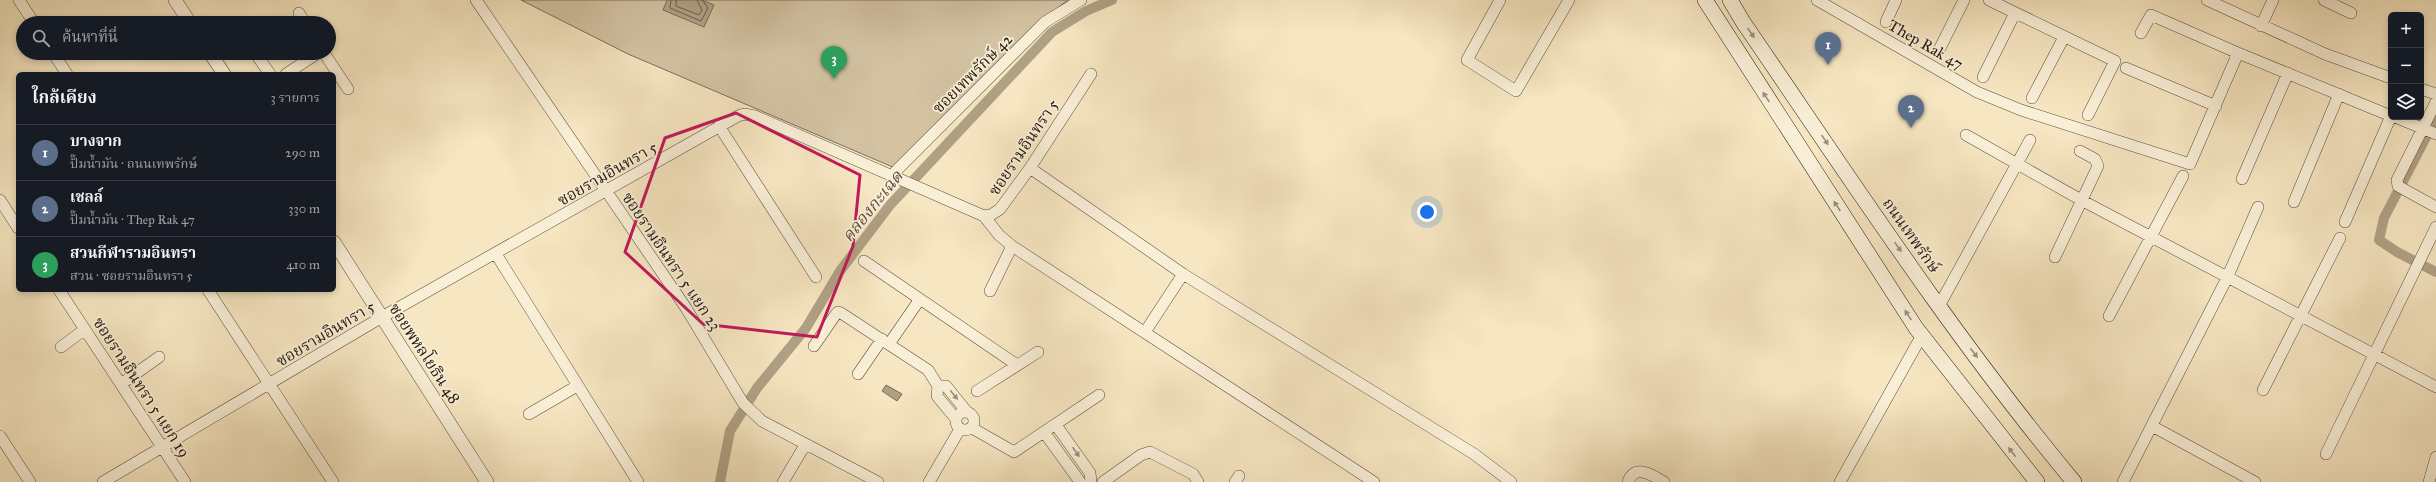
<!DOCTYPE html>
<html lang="th">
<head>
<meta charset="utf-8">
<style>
	:root { --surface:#171b24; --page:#20242c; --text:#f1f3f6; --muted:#9ea1a6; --line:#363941; --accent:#c59692 }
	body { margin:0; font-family:"IM FELL Great Primer","Noto Serif Thai",serif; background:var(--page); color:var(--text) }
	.controls { position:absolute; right:12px; top:12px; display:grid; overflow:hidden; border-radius:6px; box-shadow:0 2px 6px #0003 }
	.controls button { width:36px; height:36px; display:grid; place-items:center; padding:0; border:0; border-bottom:1px solid var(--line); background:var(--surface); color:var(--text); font:20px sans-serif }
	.you { position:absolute; left:1427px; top:212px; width:14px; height:14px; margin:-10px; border:3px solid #fff; border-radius:50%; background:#1a73e8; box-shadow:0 0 0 6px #1a73e833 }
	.badge { display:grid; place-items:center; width:26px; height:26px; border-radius:50%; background:var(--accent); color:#fff; font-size:13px; font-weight:700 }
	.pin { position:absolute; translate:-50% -33px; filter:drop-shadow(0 1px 2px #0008) }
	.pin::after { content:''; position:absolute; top:21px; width:14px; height:12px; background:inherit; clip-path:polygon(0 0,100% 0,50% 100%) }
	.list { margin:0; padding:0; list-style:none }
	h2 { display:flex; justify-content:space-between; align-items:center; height:52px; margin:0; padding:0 16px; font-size:17px }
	h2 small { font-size:13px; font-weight:400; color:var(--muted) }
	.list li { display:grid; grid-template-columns:26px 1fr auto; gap:12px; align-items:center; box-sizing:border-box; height:56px; padding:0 16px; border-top:1px solid var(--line) }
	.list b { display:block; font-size:15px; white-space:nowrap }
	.list p { margin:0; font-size:13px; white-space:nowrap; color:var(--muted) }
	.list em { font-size:13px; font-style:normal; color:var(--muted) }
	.icon { flex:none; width:22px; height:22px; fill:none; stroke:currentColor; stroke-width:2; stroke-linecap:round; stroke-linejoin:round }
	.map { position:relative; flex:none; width:2436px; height:482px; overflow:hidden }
	.search { position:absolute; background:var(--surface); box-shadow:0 2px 6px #0003; left:16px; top:16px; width:320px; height:44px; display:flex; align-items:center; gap:10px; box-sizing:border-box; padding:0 14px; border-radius:22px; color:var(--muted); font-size:15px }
	.panel { position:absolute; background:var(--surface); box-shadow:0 2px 6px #0003; left:16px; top:72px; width:320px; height:220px; border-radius:6px }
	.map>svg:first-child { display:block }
	.green { fill:#d3c3a3; stroke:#7d6e5a }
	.water { fill:#b0a185; stroke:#796b56 }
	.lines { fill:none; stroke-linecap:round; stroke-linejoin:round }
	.shore { stroke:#6c5e4a; stroke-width:1 }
	.canal { stroke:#b0a185; stroke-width:10 }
	.minor-casing { stroke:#5b4d3c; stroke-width:12 }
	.tertiary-casing { stroke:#5b4d3c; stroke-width:14 }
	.secondary-casing { stroke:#271a10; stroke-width:16 }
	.minor { stroke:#f9efd7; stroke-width:11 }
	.tertiary { stroke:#f9efd7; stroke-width:13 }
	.secondary { stroke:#f9efd7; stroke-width:15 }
	.oneway { fill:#9a8f7d }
	.marked { fill:none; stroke:#c2185b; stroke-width:3; stroke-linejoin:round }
	.labels { text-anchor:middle; stroke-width:3.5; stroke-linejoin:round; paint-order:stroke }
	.street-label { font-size:16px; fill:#271a10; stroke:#f9efd7 }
	.water-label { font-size:17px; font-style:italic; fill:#5e503f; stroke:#f9efd7 }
</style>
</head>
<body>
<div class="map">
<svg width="2436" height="482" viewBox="0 0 2436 482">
	<rect width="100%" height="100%" fill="#f6e6c1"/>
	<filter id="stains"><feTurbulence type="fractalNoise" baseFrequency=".005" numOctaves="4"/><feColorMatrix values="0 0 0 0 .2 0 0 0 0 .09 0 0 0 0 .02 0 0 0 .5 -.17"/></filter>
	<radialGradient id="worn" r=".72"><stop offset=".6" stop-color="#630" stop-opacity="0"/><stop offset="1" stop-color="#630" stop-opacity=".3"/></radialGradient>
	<!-- green -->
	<path class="green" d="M521,0h547l-25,19 -148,149 -267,-114z"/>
	<!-- water -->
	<path class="water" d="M667,0h35l12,5 -10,22 -41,-17z
		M886,385l16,9 -5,7 -15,-10z"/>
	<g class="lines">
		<!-- shore -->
		<path class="shore" d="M671,0l-1,8 31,13 7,-13 -6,-8
			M676,0v6l23,9 3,-5 -5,-10"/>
		<!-- canal -->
		<path class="canal" d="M2436,118l-52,100 -5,22 18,12 39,20
			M720,482l10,-51 27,-43 49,-60 34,-57 50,-66 162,-173 34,-21 26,-11"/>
		<!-- minor casing -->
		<g class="minor-casing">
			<path id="minor" d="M19,0l15,23
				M476,0l210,308 57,95 19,18 116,61
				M1500,0l-33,60 49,31 53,-91
				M1817,0l160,92 44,18 169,54 48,-111 153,63
				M1989,0l126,61 -27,54
				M2207,0l118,54 66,24
				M2324,0l27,13
				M299,13l6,10
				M1886,22l10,-22
				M2261,26l12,-26
				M2141,33l10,-18 87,38
				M1938,52l26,-52
				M53,53l14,21
				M255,53l15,21
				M324,53l24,36
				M2126,68l90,38
				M286,74l32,-21
				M1983,77l32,-64
				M2421,89l15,5
				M2032,98l32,-61
				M2436,102l-39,78 1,6 38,21
				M2395,117l41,17
				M719,126l97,151
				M1966,135l117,66 353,186
				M1030,168l153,106 291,180 37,28
				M891,176l154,-154 36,-22
				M2242,179l46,-106
				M0,200l18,28
				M2294,202l45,-108
				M984,216l15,19 13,11 362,236
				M2345,222l46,-106
				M496,254l142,228
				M2055,257l43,-91 -3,-7 -15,-8
				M864,261l153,104
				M59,290l126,192
				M208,290l125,192
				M990,291l22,-45
				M1939,306l91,-166
				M2109,316l74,-140
				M1145,332l38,-58
				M889,344l31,-45
				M814,346l22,-32 2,-2 3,1 87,57 10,16 -1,10 19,23
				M61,347l23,-17
				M858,374l24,-35
				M121,384l38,-27
				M938,386h8l21,26
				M2263,390l77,-152
				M977,391l61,-39
				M956 421a9 9 0 1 1 18 0a9 9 0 1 1-18 0Z
				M529,414l48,-28
				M1056,425l34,48 1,9
				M2152,426l103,56
				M972,428l42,24 85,-57
				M1044,432l36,50
				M0,436l30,46
				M2326,454l110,-227
				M103,482l279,-165 356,-201 6,-2 11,2 229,100 7,-1 9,-6 30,-41 61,-94
				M783,482l22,-37
				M929,482l31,-53
				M1103,482l38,-27 9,-3 43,22 5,8
				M1235,482l4,-6
				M1628,482c7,-19 24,-7 36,0
				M1840,482l82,-147
				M2123,482l104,-204 31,-71
				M2429,482l7,-25"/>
		</g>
		<!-- tertiary casing -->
		<g class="tertiary-casing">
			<path id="tertiary" d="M175,0l15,23
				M210,53l14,21
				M334,242l153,240"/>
		</g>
		<!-- secondary casing -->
		<g class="secondary-casing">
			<path id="secondary" d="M1705,0l211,328 121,154
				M1730,0l13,22c107,156 210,315 331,460"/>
		</g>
		<!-- minor -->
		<use href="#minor" class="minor"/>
		<!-- tertiary -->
		<use href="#tertiary" class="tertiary"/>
		<!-- secondary -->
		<use href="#secondary" class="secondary"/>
	</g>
	<!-- one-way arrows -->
	<defs><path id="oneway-solid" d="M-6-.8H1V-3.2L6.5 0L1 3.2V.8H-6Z"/></defs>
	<g class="oneway">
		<use href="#oneway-solid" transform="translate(1751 33) rotate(55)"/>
		<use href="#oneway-solid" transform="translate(1766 97) rotate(-123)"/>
		<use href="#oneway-solid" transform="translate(1825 140) rotate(56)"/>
		<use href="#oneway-solid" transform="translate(1837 206) rotate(-123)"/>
		<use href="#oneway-solid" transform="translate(1898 247) rotate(55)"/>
		<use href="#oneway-solid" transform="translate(1908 315) rotate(-123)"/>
		<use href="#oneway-solid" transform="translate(1974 353) rotate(53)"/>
		<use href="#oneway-solid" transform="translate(954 395) rotate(51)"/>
		<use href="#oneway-solid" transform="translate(1076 452) rotate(55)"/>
		<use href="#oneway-solid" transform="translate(2012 452) rotate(-128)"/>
	</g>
	<!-- marked area -->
	<path class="marked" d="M736,113l124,62 -7,71 -36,91 -114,-13 -78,-72 40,-114z"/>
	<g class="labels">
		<!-- street labels -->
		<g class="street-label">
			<text transform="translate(1926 44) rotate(30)" y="6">Thep Rak 47</text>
			<text transform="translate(972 73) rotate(-45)" y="6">ซอยเทพรักษ์ 42</text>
			<text transform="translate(1023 147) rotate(-56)" y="6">ซอยรามอินทรา 5</text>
			<text transform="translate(607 173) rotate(-30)" y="6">ซอยรามอินทรา 5</text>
			<text transform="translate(1912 235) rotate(55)" y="6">ถนนเทพรักษ์</text>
			<text transform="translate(672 261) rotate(56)" y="6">ซอยรามอินทรา 5 แยก 23</text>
			<text transform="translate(325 333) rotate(-31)" y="6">ซอยรามอินทรา 5</text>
			<text transform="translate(425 353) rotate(57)" y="6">ซอยพหลโยธิน 48</text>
			<text transform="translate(142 387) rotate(57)" y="6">ซอยรามอินทรา 5 แยก 19</text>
		</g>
		<!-- water labels -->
		<g class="water-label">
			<text transform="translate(872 206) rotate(-51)" y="6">คลองกะเฉด</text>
		</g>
	</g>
	<rect width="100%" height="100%" filter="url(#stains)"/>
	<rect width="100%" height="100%" fill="url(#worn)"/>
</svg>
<div class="controls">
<button>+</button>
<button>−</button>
<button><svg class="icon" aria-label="layers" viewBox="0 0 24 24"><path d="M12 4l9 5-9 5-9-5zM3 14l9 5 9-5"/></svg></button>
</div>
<div class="you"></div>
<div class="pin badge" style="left:1828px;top:65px;background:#5c6f8a">1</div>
<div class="pin badge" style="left:1911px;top:128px;background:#5c6f8a">2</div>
<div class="pin badge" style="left:834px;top:79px;background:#2e9e5b">3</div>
<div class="search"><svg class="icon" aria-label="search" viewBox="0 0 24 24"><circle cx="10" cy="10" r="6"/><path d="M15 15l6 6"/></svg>ค้นหาที่นี่</div>
<section class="panel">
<h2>ใกล้เคียง<small>3 รายการ</small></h2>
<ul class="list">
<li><span class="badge" style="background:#5c6f8a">1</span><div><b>บางจาก</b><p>ปั๊มน้ำมัน · ถนนเทพรักษ์</p></div><em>290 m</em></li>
<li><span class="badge" style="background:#5c6f8a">2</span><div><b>เชลล์</b><p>ปั๊มน้ำมัน · Thep Rak 47</p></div><em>330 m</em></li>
<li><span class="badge" style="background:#2e9e5b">3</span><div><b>สวนกีฬารามอินทรา</b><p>สวน · ซอยรามอินทรา 5</p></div><em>410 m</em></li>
</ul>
</section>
</div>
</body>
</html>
